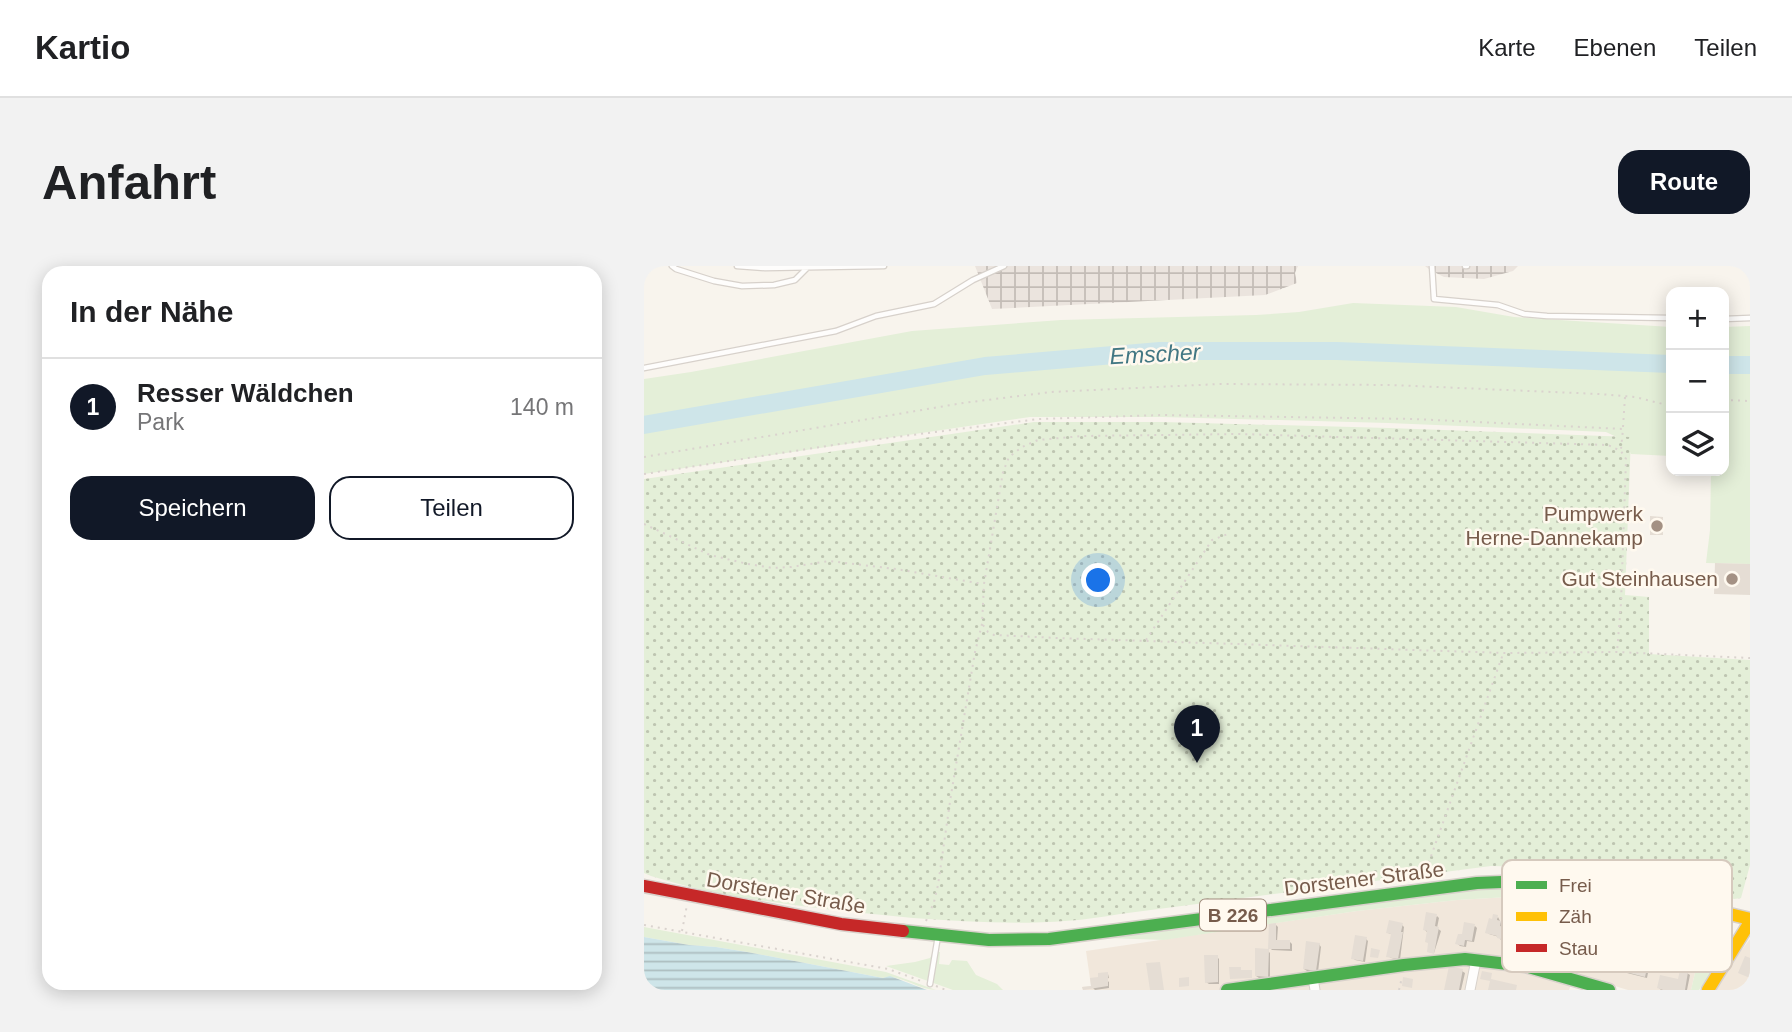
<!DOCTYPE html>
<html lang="de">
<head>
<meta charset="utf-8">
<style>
	:root { --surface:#fff; --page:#f2f2f2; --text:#202124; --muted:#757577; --line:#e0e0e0; --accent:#111827 }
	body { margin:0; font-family:Helvetica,sans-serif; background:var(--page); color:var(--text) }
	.controls { position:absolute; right:21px; top:21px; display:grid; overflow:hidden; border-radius:14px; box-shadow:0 4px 18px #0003 }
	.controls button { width:63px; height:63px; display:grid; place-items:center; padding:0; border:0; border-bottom:2px solid var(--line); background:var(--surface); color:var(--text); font:35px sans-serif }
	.you { position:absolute; left:455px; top:315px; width:24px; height:24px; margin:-18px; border:5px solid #fff; border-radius:50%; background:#1a73e8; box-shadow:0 0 0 10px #1a73e833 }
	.badge { display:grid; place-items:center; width:46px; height:46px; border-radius:50%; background:var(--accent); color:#fff; font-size:23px; font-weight:700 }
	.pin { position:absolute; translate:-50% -58px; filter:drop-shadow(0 2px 4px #0008) }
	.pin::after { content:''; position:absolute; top:37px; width:24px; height:21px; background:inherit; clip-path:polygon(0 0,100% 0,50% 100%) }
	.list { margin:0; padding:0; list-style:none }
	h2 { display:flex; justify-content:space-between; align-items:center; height:91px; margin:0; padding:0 28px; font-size:30px }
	h2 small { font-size:23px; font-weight:400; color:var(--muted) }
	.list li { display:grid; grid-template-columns:46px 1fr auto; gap:21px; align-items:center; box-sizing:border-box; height:98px; padding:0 28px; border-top:2px solid var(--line) }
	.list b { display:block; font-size:26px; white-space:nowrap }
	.list p { margin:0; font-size:23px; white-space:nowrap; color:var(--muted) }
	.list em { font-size:23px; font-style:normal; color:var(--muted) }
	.actions { display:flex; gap:14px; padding:21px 28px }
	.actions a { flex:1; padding:16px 0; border:2px solid var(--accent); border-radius:21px; text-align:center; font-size:24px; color:var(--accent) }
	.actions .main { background:var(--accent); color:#fff }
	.icon { flex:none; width:38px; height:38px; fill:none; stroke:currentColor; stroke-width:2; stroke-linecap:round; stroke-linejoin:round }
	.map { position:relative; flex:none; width:1106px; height:724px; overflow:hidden; border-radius:21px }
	header { display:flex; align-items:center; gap:42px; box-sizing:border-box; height:98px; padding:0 35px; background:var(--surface); border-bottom:2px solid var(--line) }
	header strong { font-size:33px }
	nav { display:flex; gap:38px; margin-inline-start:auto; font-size:24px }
	.intro { display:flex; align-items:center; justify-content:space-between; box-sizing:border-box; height:168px; padding:0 42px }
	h1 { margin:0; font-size:49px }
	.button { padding:18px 32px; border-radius:21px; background:var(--accent); color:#fff; font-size:24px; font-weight:700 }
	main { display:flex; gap:42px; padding:0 42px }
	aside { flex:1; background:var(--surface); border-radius:21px; box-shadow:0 4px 18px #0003 }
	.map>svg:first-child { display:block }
	.residential { fill:#f1e7db }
	.industrial { fill:url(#industrial-grid) }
	.green { fill:#e4efd8 }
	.park { fill:url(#park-dots) }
	.water { fill:url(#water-rules) }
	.shadow { fill:#0003 }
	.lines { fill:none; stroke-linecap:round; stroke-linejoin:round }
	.river { stroke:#cee5e9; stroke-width:18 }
	.building { fill:#e5ddd4 }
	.lane-casing { stroke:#d7d1cb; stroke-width:7 }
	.street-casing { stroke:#d7d1cb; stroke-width:11 }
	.fast-casing { stroke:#d8d1cb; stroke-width:15 }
	.slow-casing { stroke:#d8d1cb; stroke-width:15 }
	.jam-casing { stroke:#d8d1cb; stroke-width:15 }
	.path { stroke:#dad3ce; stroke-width:2; stroke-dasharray:2 5; stroke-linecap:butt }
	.lane { stroke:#fefdfc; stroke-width:4.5 }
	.street { stroke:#fefdfc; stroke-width:9 }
	.fast { stroke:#4caf50; stroke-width:12 }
	.slow { stroke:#ffc107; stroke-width:12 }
	.jam { stroke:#c62828; stroke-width:12 }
	.poi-dot { fill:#a49184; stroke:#fff9ef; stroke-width:2.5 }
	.labels { text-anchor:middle; stroke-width:5; stroke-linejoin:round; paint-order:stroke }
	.shield { fill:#fff9ef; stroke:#a08b7d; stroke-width:2 }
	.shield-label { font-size:19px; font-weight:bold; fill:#775c4c }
	.poi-label { font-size:21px; fill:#775c4c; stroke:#fff9ef; text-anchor:end }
	.street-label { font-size:21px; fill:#775c4c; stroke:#fff9ef }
	.water-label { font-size:23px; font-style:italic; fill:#427783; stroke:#fff9ef }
	.key { fill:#fff9ef; stroke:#d6cabe; stroke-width:2 }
	.key-label { font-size:19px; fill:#775c4c }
</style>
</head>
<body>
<header>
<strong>Kartio</strong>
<nav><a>Karte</a><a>Ebenen</a><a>Teilen</a></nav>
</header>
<div class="intro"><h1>Anfahrt</h1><a class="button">Route</a></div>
<main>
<aside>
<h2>In der Nähe<small></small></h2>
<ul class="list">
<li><span class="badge">1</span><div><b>Resser Wäldchen</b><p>Park</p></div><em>140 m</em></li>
</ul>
<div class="actions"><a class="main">Speichern</a><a>Teilen</a></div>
</aside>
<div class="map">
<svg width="1106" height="724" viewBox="0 0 1106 724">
	<defs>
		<pattern id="industrial-grid" width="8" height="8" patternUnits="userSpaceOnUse" patternTransform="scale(1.75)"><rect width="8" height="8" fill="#ebe4de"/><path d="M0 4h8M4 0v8" fill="none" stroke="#c3bcb6"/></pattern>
		<pattern id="park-dots" width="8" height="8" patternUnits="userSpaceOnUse" patternTransform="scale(1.75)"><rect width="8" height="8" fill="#e4efd8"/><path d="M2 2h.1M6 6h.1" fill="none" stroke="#bec5b1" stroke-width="1.8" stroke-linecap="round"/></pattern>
		<pattern id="water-rules" width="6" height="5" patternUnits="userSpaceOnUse" patternTransform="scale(1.75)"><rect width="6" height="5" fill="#cee5e9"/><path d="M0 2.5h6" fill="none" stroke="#acbdbf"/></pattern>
	</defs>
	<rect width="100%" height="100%" fill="#f8f4ed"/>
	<!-- residential -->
	<path class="residential" d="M901,629l51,3 118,28 -16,34 -7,30h-63l-53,-16 -6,16h-486l-1,-3 9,-1 -5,-35 271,-40 100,-11z
		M1106,673v51h-36l13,-21z"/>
	<!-- industrial -->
	<path class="industrial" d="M331,0h323l-3,7 2,10 -32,12 -273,14z
		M781,0h93l-5,5 -29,8 -40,-2 -14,-7z"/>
	<!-- green -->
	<path class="green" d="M709,37l103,4 58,10 157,10v129l-40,-2 -6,-13 -19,-9 -218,-9 -226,-6h-132l-386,57v-95l47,-7 221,-41 149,-11 195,-5 43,-3z
		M1106,60v238l-44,-1 4,-33 1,-59h13v-144z
		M885,620l52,3 29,5 112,28 -1,3 9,5 3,9 -34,51h-8l7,-30 16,-34 -118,-28 -51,-3 -88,5 -100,11 -193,29 -57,-2 365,-48z
		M0,661l242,45 50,18c-18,0 -35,-16 -53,-12l-136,-26 -31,-5 -27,-2 -45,-8z
		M289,686h7l-1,12 10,1 3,-5 15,1 9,14 21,9 6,6h-50l-67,-24 29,-4 15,-4z"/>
	<!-- park -->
	<path class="park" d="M390,156h128l227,6 242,9 -6,158 24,2v57l101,6v205l-9,33 -7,1 -95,-24 -44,-7 -104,-2 -371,48c-70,13 -137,9 -207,4 -67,-6 -134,-13 -200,-26 -21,-4 -42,-10 -62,-16l-7,-3v-394z"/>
	<!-- water -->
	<path class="water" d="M0,671l45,8 27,2 31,5 136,26 7,-2 37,14h-283z"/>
	<!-- shadow -->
	<path class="shadow" d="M793,650l2,2 -2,10 4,3 -7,22 -5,-1 1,-7 -3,-13 -2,-2z
		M854,651l4,8 -1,3 24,6 2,3 -3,15 -7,-4 1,-4 -17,-4 -2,-3 -10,-3 -2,-2z
		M632,659l2,2 -1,14 13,1 2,2v7l-20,-1 -2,-2z
		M758,659l2,2 -4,33 -9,-2 -3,-2 5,-21 -5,-2z
		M831,660l2,2 -3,14 -7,-1 -1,6 -6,-1 -3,-3z
		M722,673l2,2 -3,21 -10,-2 -2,-2z
		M675,678l2,3 -3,25 -11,-1 -3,-2z
		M624,685l2,2v25h-11l-3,-2z
		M573,691l2,2v25h-10l-3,-2z
		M1003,700l2,2 -2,10 -24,-6 -3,-3z
		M818,705l3,2 -4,17h-15z
		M1043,707l3,2 -3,15h-26l-2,-2 20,-7z
		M464,708l1,4 -4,1 4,3v6l-14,2 -2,-2z"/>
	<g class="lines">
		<!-- river -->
		<path class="river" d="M1080,99h26
			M0,159l341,-59 175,-15h177l334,13"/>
	</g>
	<!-- building -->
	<path class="building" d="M1006,250l13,1v18h-13z
		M1071,297l35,1v31l-36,-1z
		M782,646l11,2 -2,12 4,1 -5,27 -7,-2 1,-9 -3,-1 2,-11 -4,-1z
		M849,648l5,1 -1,5 4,1 -1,5 26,7 -4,17 -7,-1 1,-6 -19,-5v-2l-12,-3 4,-15 3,1z
		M745,654l14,3 -2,9h2l-5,27 -12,-2 5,-23 -5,-1z
		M820,656l11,2 -3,17 -7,-1 -1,6 -9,-2 3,-10h4z
		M632,657v17h14v9h-22l1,-25z
		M711,669l12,2 -4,24 -12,-2z
		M662,675l14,2 -4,28 -13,-2z
		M611,682l14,1 -1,28 -13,-1z
		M727,682l9,2 -2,8 -8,-1z
		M560,689h14v27l-13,1z
		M1101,690l5,2v20l-12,-5z
		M978,692l26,6 -3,13 -27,-7z
		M516,696l4,28h-14l-4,-27z
		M805,700l14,3 -4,21h-15z
		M585,701h12v3h11v8l-22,1z
		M1036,704l8,2 -3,18h-22l-6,-2 3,-13 18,4z
		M838,705l10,2 -1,6 26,6 -1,5h-28l2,-9 -10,-2z
		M464,706v14l-25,4 -1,-3 9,-1 -1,-8 8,-1v-4z
		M545,711v9l-10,1v-9z
		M759,711l10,2 -1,9 -10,-2z"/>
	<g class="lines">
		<!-- lane casing -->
		<g class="lane-casing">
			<path id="lane" d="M28,0l4,3 38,12 28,5 32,-1 21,-5 12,-12
				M93,0l28,2 119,-2
				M788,0l2,33 64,6 26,9 23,2 124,2
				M821,0h2
				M1080,53l26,-1
				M0,102l192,-37 40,-15 58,-12 39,-24 31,-14
				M286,718l8,-48"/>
		</g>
		<!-- street casing -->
		<g class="street-casing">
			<path id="street" d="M669,712l2,12
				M826,724l6,-30"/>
		</g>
		<!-- fast casing -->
		<g class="fast-casing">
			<path id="fast" d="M259,665l86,9 60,-1 428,-56 71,-3 38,3
				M583,724l177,-25 61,-6 60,7 84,24"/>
		</g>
		<!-- slow casing -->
		<g class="slow-casing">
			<path id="slow" d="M942,617l64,12 100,24
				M1064,724l42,-68"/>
		</g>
		<!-- jam casing -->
		<g class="jam-casing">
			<path id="jam" d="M0,620l197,38 62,7"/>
		</g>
		<!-- path -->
		<path class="path" d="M1080,134l26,1
			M979,161l2,-30
			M0,191l319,-54 88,-11 169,-8 171,1 208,9 36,3 36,9
			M0,208l196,-30 199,-25 124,-4 251,4 209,10 -2,20
			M0,258l66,31 38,9 25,4 18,-1 38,-6 67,8 87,15
			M339,359l5,7 6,3 64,3 446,15 113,-1 133,6
			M502,374l66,-100 16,-6
			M780,610l79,-222
			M282,655l8,-19 4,-17 13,-90 24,-143 7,-28 2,-40 19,-112 6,-15 13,-10 16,-7 44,-4 158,-2 368,11 13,6 5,8 -5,144 -4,49
			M0,659l244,44 36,13
			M38,665l5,-26
			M292,720l10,4
			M755,724l3,-13"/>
		<!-- lane -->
		<use href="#lane" class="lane"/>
		<!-- street -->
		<use href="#street" class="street"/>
		<!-- fast -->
		<use href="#fast" class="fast"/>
		<!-- slow -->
		<use href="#slow" class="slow"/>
		<!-- jam -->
		<use href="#jam" class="jam"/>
	</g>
	<!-- markers -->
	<g class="poi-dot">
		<circle cx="1013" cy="260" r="7"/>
		<circle cx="1088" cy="313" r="7"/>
	</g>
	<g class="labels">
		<!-- shield labels -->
		<rect class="shield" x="556" y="633.5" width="66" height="31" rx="5"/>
		<g class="shield-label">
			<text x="589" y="656">B 226</text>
		</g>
		<!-- poi labels -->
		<g class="poi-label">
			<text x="999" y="255">Pumpwerk<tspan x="999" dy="24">Herne-Dannekamp</tspan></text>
			<text x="1074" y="320">Gut Steinhausen</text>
		</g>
		<!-- street labels -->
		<g class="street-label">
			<text transform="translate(720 613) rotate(-7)" y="7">Dorstener Straße</text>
			<text transform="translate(142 627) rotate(10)" y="7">Dorstener Straße</text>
		</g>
		<!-- water labels -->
		<g class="water-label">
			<text transform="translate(511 88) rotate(-3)" y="8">Emscher</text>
		</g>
	</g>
	<!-- legend -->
	<rect x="858" y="594" width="230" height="112" rx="10" class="key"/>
	<rect x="872" y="615" width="31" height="8" fill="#4caf50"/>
	<rect x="872" y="646" width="31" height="9" fill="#ffc107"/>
	<rect x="872" y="678" width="31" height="8" fill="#c62828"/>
	<g class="key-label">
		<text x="915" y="626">Frei</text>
		<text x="915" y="657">Zäh</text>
		<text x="915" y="689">Stau</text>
	</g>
</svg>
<div class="controls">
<button>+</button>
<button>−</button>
<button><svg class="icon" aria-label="layers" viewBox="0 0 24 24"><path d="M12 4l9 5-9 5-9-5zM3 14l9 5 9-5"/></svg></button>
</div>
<div class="you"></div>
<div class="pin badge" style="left:553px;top:497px">1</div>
</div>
</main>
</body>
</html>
